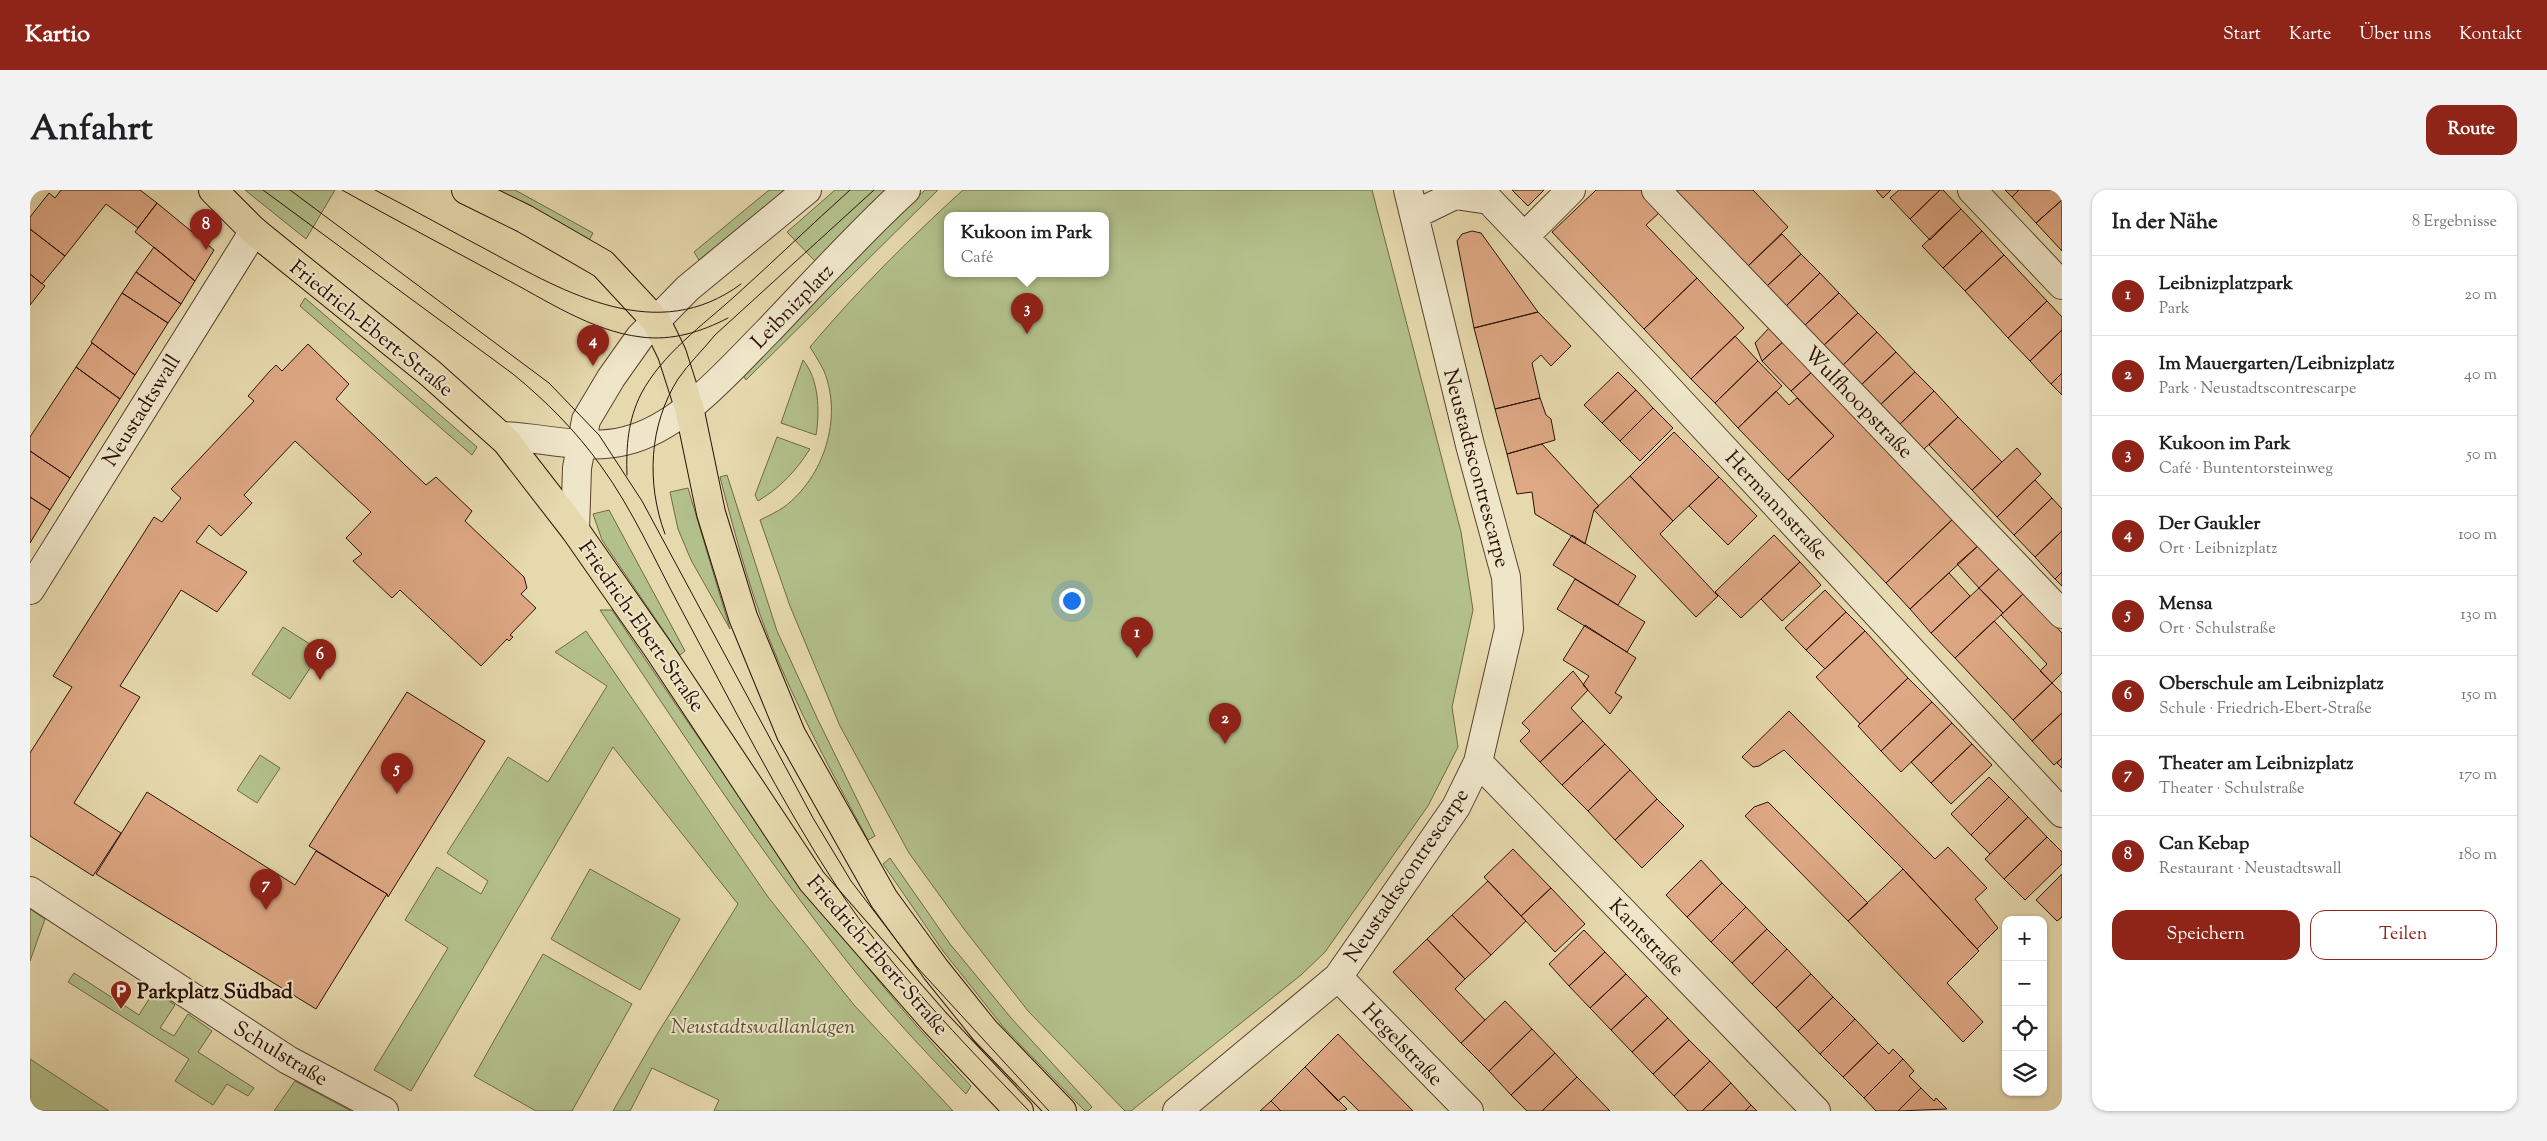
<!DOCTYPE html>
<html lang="de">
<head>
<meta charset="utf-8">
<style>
	:root { --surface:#fff; --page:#f2f2f2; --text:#202124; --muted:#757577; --line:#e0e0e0; --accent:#8f2418 }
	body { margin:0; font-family:"Sorts Mill Goudy",serif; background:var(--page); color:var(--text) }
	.controls { position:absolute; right:15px; bottom:15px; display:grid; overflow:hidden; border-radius:10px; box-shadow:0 1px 4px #0004 }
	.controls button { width:45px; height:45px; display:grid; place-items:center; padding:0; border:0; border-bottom:1px solid var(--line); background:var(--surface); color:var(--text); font:25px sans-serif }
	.you { position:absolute; left:1041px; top:410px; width:18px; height:18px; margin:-12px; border:4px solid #fff; border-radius:50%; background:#1a73e8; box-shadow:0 0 0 8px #1a73e833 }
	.badge { display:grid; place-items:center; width:32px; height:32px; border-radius:50%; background:var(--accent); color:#fff; font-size:16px; font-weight:700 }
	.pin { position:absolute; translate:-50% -41px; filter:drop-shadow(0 1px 2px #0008) }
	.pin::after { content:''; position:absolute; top:26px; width:18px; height:15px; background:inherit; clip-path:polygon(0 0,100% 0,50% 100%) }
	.popup { position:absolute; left:914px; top:22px; width:165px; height:65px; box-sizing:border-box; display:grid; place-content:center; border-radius:10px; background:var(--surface); filter:drop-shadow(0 1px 4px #0005); font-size:16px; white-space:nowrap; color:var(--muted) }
	.popup b { font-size:19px; color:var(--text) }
	.popup::after { content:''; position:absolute; left:50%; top:100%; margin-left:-10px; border:10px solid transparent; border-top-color:var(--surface) }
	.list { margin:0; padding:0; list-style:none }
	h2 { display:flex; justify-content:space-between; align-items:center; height:65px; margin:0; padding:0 20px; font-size:21px }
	h2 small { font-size:16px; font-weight:400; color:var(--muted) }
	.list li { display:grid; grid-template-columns:32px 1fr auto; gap:15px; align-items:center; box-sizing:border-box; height:80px; padding:0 20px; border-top:1px solid var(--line) }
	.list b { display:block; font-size:19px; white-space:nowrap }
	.list p { margin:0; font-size:16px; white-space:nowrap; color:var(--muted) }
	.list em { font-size:16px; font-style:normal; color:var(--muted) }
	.actions { display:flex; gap:10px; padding:15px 20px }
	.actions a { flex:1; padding:11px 0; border:1px solid var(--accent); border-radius:15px; text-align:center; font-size:18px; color:var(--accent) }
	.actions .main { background:var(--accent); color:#fff }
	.icon { flex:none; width:28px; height:28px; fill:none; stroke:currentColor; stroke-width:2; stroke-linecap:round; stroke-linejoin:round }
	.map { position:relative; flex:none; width:2032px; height:921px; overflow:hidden; border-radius:15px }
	header { display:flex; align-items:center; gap:30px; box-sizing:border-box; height:70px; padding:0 25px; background:var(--accent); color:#fff }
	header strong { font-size:24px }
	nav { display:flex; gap:28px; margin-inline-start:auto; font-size:18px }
	.intro { display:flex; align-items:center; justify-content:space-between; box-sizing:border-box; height:120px; padding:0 30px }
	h1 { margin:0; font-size:35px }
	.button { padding:12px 22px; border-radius:15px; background:var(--accent); color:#fff; font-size:18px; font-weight:700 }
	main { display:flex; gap:30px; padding:0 30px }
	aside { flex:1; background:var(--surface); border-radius:15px; box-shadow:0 1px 4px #0004 }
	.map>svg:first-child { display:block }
	.green { fill:#b3c08b; stroke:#6f6849; fill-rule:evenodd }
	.building { fill:#dea884; stroke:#2b1107 }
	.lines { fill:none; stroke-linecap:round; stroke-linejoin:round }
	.minor-casing { stroke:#5a4330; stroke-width:30 }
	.major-casing { stroke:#2b1107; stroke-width:30 }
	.minor { stroke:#efe6ca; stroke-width:28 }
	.major { stroke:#e6d9ad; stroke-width:28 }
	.tram { stroke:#2b1107; stroke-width:1 }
	.labels { text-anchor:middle; stroke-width:4; stroke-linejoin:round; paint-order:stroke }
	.street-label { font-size:21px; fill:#2b1107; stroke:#efe6ca }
	.poi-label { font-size:21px; font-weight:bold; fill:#2b1107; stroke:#efe6ca; text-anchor:start }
	.park-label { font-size:21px; font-style:italic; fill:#5b4e35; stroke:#efe6ca }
</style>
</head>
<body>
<header>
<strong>Kartio</strong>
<nav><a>Start</a><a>Karte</a><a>Über uns</a><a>Kontakt</a></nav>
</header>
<div class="intro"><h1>Anfahrt</h1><a class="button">Route</a></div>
<main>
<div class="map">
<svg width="2032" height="921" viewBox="0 0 2032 921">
	<rect width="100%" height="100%" fill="#e6d9ad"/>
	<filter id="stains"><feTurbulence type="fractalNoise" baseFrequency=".004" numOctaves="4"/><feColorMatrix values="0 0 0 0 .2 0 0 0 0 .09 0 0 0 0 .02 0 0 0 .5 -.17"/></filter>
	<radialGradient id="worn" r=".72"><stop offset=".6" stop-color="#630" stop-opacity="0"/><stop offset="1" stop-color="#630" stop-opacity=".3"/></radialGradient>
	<!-- green -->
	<path class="green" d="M215,0h90l-29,49z
		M463,0h22l78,43 -5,9z
		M739,0h16l-86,70 -5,-8z
		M805,0h54l-74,71 -28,-29z
		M895,0h13l-192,190 -5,-8 65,-68z
		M933,0h409l89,342 12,78 -21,97 6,40 -30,59 -103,146 -24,23 -170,136h-6l-97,-100 -64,-82 -55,-76 -69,-127 -50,-120 -30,-86c8,-4 17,-8 24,-13 40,-30 59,-89 40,-136 -4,-8 -9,-16 -14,-24 47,-56 99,-108 153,-157zM918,25h158v58h-158z
		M275,108l172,149 -5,8 -172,-149z
		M773,170c16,19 17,51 13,75l-35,-12z
		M747,247l33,12c-15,23 -29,38 -52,52l-3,-6z
		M697,285l50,156 41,89 57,116 -7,4c-36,-67 -72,-133 -100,-204 -20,-51 -34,-106 -48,-159z
		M658,298l42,141 -39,-69 -13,-31 -8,-37z
		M579,320l76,141 -5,4 -78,-115 -9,-26z
		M570,420h12c112,166 222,331 359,476l-5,8c-41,-42 -81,-85 -117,-130 -90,-113 -169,-234 -249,-354z
		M253,437l38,24 -31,48 -38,-25z
		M556,441l182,266 86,108 99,106h-239l5,-11 -67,-32 -22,43h-17l43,-75 82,-132 -125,-157 -202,344 -37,-21 74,-122 -43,-28 32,-53 44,27 7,-13 -41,-28 61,-96 40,25 59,-96 -52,-34z
		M230,565l20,13 -23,35 -20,-13z
		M860,668l60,86 62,75 80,88 -4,4h-3l-80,-82 -62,-78 -60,-87z
		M560,679l90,50 -40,71 -89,-51z
		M0,719l15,10 -15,42z
		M513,764l89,50 -60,107h-36l-62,-35z
		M44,783l65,42 15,-24 21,14 -15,23 14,8 14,-22 24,17 -14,21 56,36 -6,8 -21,-12 -14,21 -38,-24 14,-22 -121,-77z
		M0,869l79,52h-79z
		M265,891l56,30h-77z"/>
	<!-- building -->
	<path class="building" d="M31,0h79l17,13 -19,25 -32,-24 -41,52 -35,-27v-12l19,-24 6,5z
		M1482,0h32l-16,16z
		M1566,0h45l20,21 -15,14 51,53 -53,51 -92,-97z
		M1643,0h80l35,37 -41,40z
		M1846,0h15l-8,8z
		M1869,0h41l-30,29 -20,-21z
		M1910,0h3l18,19 -31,31 -20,-21z
		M1975,0h14l-7,7z
		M1989,0h43v10l-26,23 -24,-26z
		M2032,10v51l-26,-28z
		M127,13l57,47 -19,31 -60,-49z
		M1931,19l21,22 -39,37 -21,-22z
		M0,39l35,27 -23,28 -12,-10z
		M1442,41l9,2 57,79 -64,16 -17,-87 5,-7z
		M1952,41l22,24 -39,36 -22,-23z
		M1752,44l19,20 -35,33 -19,-20z
		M124,57l41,34 -14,23 -45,-32z
		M1771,64l19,19 -35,34 -19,-20z
		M1974,65l43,46 -39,37 -43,-47z
		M106,82l45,32 -13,19 -46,-30z
		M1790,83l19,20 -35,33 -19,-19z
		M0,84l15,12 -15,19z
		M1667,88l47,50 -53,51 -47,-50z
		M92,103l46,30 -33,52 -44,-33z
		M1809,103l19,20 -35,33 -19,-20z
		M2017,111l15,16v13l-32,31 -22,-23z
		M1508,122l33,34 -20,20 -10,-11 -9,8 8,35 -45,11 -21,-81z
		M1828,123l19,19 -35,34 -19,-20z
		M1740,137l14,14 -22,20 -7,-18z
		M2032,140v43l-11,11 -21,-23z
		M1847,142l19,20 -35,33 -19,-19z
		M1705,146l23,25 -43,42 -24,-24z
		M1754,151l29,30 -22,20 -29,-30z
		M62,153l43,32 -15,24 -44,-32z
		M278,154l41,40 -13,15 90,86 10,-8 36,34 -7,10 59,56 3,11 -6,6 15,14 -26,27 3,2 -4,4 -2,-2 -26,27 -81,-76 -8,8 -39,-37 9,-7 -16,-16 25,-26 -76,-71 -51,54 8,8 -31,33 -12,-11 -13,17 51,30 -30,40 -36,-22 -61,96 20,11 -66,106 47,30 -28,43 -63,-40v-83l42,-66 -19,-11 101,-159 8,5 19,-24 -10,-9 83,-88 -6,-5 21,-24 7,-7 6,6z
		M1866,162l19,20 -35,33 -19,-20z
		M1728,171l24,25 -44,42 -23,-25z
		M46,177l44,32 -50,79 -40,-27v-14z
		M1783,181l141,147 -68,65 -98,-103 46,-44 -43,-45z
		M1588,182l18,18 -34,33 -18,-18z
		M1885,182l19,19 -35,34 -19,-20z
		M2032,183v22l-11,-11z
		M1606,200l17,18 -33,33 -18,-18z
		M1746,201l13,14 8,-7 37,38 -46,44 -50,-52z
		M1904,201l24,26 -35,33 -24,-25z
		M1510,208l6,17 5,4 4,21 -48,14 -12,-45z
		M1623,218l20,20 -33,33 -20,-20z
		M1928,227l44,45 -30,28 -43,-45z
		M1644,242l45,45 -46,44 -43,-45z
		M1512,254l57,62 -5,4 -9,34 -50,-30 -3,-22 -15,2 -10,-40z
		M1987,258l24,26 -44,43 -25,-27z
		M0,261l40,27 -20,32 -20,-13z
		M1600,286l43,45 -13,13 58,62 -22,21 -102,-107z
		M1689,287l38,39 -29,29 -39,-39z
		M2005,290l17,18 -38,37 -17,-18z
		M0,307l20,13 -20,33z
		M2022,308l10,11v22l-27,26 -21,-22z
		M1924,328l25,27 -69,64 -24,-26z
		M2032,341v41l-7,7 -20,-22z
		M1542,345l64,41 -18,29 -65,-40z
		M1744,345l26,27 -59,56 -26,-26z
		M1949,355l21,23 -21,20 -22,-24z
		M1770,372l21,23 -39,36 -21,-22z
		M1970,378l24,25 -21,20 -24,-25z
		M2032,382v14l-7,-7z
		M1919,383l21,23 -39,37 -21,-24z
		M1545,389l70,43 -18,30 -70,-43z
		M1949,398l24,25 -48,45 -24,-25z
		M1795,400l21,22 -40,38 -21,-22z
		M1994,403l38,40v40l-10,10 -12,-12 7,-7 -46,-49z
		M1816,422l19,19 -40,38 -19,-19z
		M1964,431l58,62 -39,37 -58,-62z
		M1555,435l51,33 -21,35 7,4 -12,17 -27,-29 6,-9 -26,-16z
		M1835,441l43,47 -48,46 -44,-47z
		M1543,481l15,19 -17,18 12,13 -43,41 -20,-21 10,-10 -8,-8z
		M1878,488l24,24 -51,49 -23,-25z
		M2022,493l10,10v20l-30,28 -19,-21z
		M377,502l78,49 -97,156 -1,-3 -78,-48z
		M1902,512l20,21 -51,49 -20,-21z
		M1759,521l146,148 13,-12 39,41 -12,11 23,29 -21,21 -74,-80 -119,-119 -25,16 -6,1 -11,-10z
		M2032,523v45l-8,7 -22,-24z
		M1553,531l22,23 -43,41 -22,-23z
		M1922,533l20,21 -41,39 -20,-21z
		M1575,554l25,26 -42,41 -26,-26z
		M1942,554l20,21 -41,39 -20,-21z
		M2032,568v10l-5,-5z
		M1600,580l27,29 -42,41 -27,-29z
		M1959,587l20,20 -38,38 -20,-21z
		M117,602l148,93 21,-34 71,43 -71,115 -220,-135z
		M1979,607l19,20 -38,37 -19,-19z
		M1627,609l27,27 -42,42 -27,-28z
		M1738,612l100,101 -20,18 -103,-105 9,-9z
		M1998,627l19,20 -43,42 -19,-20z
		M2017,647l15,15v12l-37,36 -21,-21z
		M1483,659l38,39 -30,28 -37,-39z
		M1671,670l21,23 -35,34 -21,-22z
		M1873,679l76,82 -32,32 36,39 -20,20 -115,-121z
		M2032,684v43l-5,4 -21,-21z
		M1458,691l38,40 -35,34 -39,-40z
		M1692,693l24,24 -35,35 -24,-25z
		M1521,698l34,36 -30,28 -34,-36z
		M1716,717l21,22 -35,34 -21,-21z
		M1422,725l39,40 -26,24 -38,-40z
		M1737,739l20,20 -35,35 -20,-21z
		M1554,740l21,22 -36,34 -20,-22z
		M1397,749l38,40 -10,10 30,31 -24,23 -68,-71z
		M1757,759l24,25 -35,34 -24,-24z
		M1575,762l21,22 -36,34 -21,-22z
		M1596,784l21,22 -36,34 -21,-22z
		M1781,784l22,23 -35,34 -22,-23z
		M1617,806l21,22 -36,34 -21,-22z
		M1803,807l22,22 -35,35 -22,-23z
		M1475,811l27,28 -43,42 -28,-28z
		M1638,828l21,22 -36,34 -21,-22z
		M1825,829l23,24 -35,34 -23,-23z
		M1502,839l23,24 -44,42 -22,-24z
		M1308,844l27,28 48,49h-54l-15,-15 -6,5 -33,-34z
		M1659,850l21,21 -36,35 -21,-22z
		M1848,853l11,11 4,-5 10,10 -39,39 -21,-21z
		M1525,863l22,24 -35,34h-15l-16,-16z
		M1873,869l11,12 -5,5 12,12 -23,23h-22l-12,-13z
		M1680,871l21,22 -29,28h-14l-14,-15z
		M1275,877l42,42 -3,2h-63l-10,-10z
		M1547,887l33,34h-68z
		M1701,893l20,22 -6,6h-43z
		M1891,898l13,13 2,-3 11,11 -49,2z
		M1241,911l10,10h-21z
		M1721,915l6,6h-12z"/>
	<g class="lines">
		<!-- minor casing -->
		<g class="minor-casing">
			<path id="minor" d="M1626,0l406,424
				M1942,0l90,95
				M1384,25l41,-20 34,5 162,170 411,443
				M1494,47l47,-47
				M471,246c41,1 83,15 124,5 56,-13 104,-71 143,-110 45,-47 90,-97 138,-141
				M545,340l2,-62 9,-48 25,-42 29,-41 48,-49 119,-98
				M0,400l224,-359
				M1448,572l338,349
				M0,701l258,169 96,51
				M1308,787l131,134
				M1147,921l161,-134 118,-170 22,-45 31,-133 -3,-52 -36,-132 -62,-255"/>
		</g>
		<!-- major casing -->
		<g class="major-casing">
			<path id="major" d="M183,0l41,41 176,142 76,68 69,89 83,119 154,232 123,141 84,89
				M436,0l59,29 78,45 53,57 16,33 17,53 22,106 32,104 48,117 93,165 52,71 49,61 77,80"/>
		</g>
		<!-- minor -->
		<use href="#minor" class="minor"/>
		<!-- major -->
		<use href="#major" class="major"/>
		<!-- tram -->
		<path class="tram" d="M233,0l250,184c33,27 63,57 88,92 32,44 54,95 80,143 50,93 98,189 156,278 54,82 124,153 192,224
			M260,0l259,193 50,52 43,66 171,317 38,63 65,85 133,145
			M312,0c53,30 107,58 160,87 44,23 89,54 139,60 31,4 60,-5 87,-19
			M345,0c39,20 76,41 114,61 77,42 169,95 252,33
			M597,285c-1,-29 1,-55 14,-81 21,-40 62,-69 94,-98 39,-35 76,-71 115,-106
			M635,344c-19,-51 -16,-109 13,-155 11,-16 25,-29 37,-44l159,-145"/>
	</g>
	<!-- icons -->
	<defs>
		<g id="parking-pin" transform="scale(1.125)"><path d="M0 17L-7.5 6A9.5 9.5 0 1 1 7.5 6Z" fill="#8f2418" stroke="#efe6ca"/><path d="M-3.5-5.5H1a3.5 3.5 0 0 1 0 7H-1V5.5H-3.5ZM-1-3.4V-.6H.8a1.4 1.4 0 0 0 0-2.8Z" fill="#fff"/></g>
	</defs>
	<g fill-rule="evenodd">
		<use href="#parking-pin" x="91" y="801"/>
	</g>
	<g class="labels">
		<!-- street labels -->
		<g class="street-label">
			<text transform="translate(762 116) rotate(-46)" y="7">Leibnizplatz</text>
			<text transform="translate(342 138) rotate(39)" y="7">Friedrich-Ebert-Straße</text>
			<text transform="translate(1829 212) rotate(46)" y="7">Wulfhoopstraße</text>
			<text transform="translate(111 220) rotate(-58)" y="7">Neustadtswall</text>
			<text transform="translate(1447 278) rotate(75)" y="7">Neustadtscontrescarpe</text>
			<text transform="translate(1747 315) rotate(47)" y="7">Hermannstraße</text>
			<text transform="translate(612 436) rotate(55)" y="7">Friedrich-Ebert-Straße</text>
			<text transform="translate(1376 685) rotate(-56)" y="7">Neustadtscontrescarpe</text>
			<text transform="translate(1617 747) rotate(46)" y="7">Kantstraße</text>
			<text transform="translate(848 765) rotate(49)" y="7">Friedrich-Ebert-Straße</text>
			<text transform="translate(1373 854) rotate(46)" y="7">Hegelstraße</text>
			<text transform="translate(251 863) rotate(31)" y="7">Schulstraße</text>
		</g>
		<!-- poi labels -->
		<g class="poi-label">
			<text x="107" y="808">Parkplatz Südbad</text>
		</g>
		<!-- park labels -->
		<g class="park-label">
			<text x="733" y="843">Neustadtswallanlagen</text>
		</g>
	</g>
	<rect width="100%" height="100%" filter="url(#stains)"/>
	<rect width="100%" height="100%" fill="url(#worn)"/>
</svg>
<div class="controls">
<button>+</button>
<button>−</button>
<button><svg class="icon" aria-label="locate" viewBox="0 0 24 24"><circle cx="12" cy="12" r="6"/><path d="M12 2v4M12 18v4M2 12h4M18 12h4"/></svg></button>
<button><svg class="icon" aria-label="layers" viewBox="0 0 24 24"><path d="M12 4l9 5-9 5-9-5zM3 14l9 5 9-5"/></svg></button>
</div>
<div class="you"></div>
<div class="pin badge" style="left:1107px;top:468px">1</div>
<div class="pin badge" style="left:1195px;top:554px">2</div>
<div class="pin badge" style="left:997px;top:144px">3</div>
<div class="popup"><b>Kukoon im Park</b>Café</div>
<div class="pin badge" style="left:563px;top:176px">4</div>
<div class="pin badge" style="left:367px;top:604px">5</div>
<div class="pin badge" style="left:290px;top:490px">6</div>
<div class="pin badge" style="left:236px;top:720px">7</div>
<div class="pin badge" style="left:176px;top:60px">8</div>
</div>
<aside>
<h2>In der Nähe<small>8 Ergebnisse</small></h2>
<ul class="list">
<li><span class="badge">1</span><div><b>Leibnizplatzpark</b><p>Park</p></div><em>20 m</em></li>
<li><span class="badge">2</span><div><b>Im Mauergarten/Leibnizplatz</b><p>Park · Neustadtscontrescarpe</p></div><em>40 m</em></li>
<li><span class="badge">3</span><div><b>Kukoon im Park</b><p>Café · Buntentorsteinweg</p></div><em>50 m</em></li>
<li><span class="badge">4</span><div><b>Der Gaukler</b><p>Ort · Leibnizplatz</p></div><em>100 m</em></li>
<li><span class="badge">5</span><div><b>Mensa</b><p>Ort · Schulstraße</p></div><em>130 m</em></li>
<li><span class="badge">6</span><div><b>Oberschule am Leibnizplatz</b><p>Schule · Friedrich-Ebert-Straße</p></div><em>150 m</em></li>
<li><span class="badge">7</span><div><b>Theater am Leibnizplatz</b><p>Theater · Schulstraße</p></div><em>170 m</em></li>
<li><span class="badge">8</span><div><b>Can Kebap</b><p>Restaurant · Neustadtswall</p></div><em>180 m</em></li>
</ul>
<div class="actions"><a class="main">Speichern</a><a>Teilen</a></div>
</aside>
</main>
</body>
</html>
